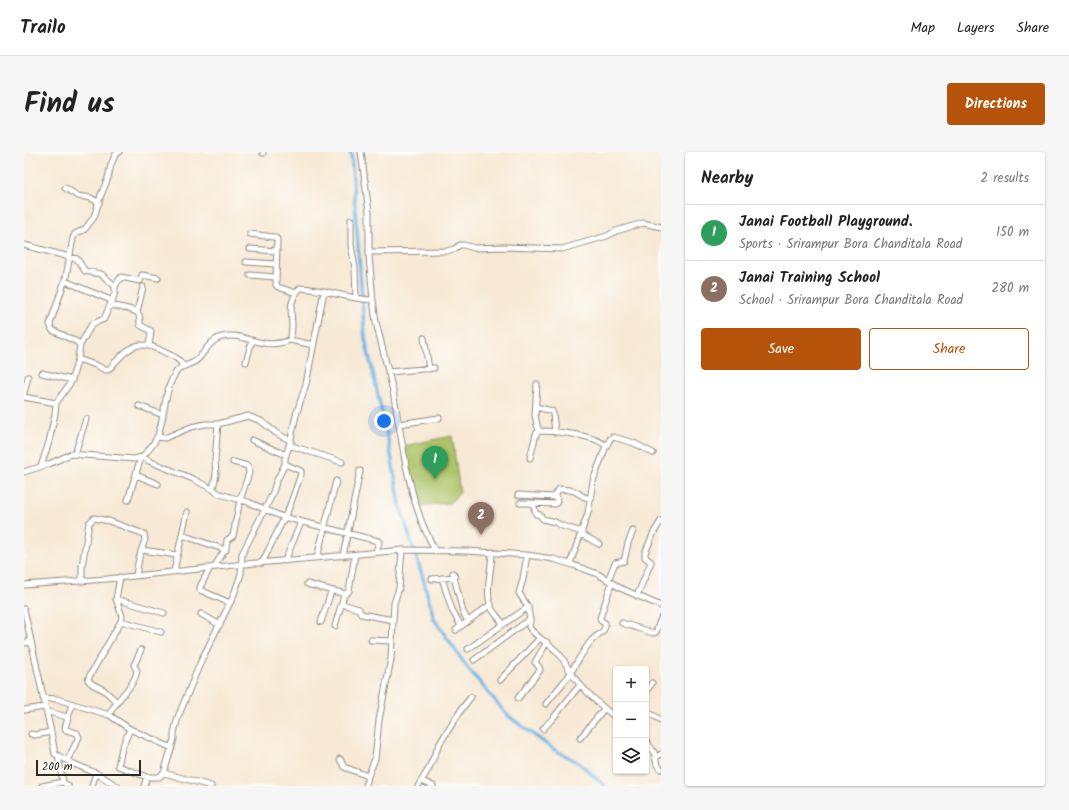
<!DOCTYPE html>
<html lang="en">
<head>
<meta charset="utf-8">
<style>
	:root { --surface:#fff; --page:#f6f6f6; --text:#222; --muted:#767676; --line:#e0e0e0; --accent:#b45309 }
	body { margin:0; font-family:Kalam,sans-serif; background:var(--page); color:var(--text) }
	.controls { position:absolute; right:12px; bottom:12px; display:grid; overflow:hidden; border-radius:4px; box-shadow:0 1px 3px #0004 }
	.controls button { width:36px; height:36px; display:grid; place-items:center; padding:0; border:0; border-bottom:1px solid var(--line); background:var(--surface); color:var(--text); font:20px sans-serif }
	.scale { position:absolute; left:12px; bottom:10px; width:105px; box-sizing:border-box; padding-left:4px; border:2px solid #2b2b2b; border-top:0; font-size:11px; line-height:14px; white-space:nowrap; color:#2b2b2b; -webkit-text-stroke:3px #fdfcf7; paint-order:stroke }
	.you { position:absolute; left:360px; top:269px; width:14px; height:14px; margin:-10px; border:3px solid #fff; border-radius:50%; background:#1a73e8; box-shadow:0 0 0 6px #1a73e833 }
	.badge { display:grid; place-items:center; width:26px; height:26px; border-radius:50%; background:var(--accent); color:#fff; font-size:13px; font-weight:700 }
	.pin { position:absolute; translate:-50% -33px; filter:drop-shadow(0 1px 2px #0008) }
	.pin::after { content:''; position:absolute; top:21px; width:14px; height:12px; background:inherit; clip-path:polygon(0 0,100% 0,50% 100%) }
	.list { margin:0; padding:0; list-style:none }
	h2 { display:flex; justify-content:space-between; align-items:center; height:52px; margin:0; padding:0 16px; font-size:17px }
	h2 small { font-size:13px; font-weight:400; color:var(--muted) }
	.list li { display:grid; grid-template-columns:26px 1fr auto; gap:12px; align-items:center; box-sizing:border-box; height:56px; padding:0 16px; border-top:1px solid var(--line) }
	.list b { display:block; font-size:15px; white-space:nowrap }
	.list p { margin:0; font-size:13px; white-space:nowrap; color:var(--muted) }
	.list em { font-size:13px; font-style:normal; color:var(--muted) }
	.actions { display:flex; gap:8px; padding:12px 16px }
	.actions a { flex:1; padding:9px 0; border:1px solid var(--accent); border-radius:4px; text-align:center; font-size:14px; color:var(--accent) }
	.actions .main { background:var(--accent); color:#fff }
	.icon { flex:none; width:22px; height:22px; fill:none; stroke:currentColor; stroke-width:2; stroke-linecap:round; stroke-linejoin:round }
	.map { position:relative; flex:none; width:637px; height:634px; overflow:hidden; border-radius:4px }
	header { display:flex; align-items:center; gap:24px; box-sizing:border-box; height:56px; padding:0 20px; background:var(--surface); border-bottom:1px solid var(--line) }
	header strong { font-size:19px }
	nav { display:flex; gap:22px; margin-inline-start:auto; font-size:14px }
	.intro { display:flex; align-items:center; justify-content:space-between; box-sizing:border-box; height:96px; padding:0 24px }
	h1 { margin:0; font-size:28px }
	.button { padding:10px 18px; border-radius:4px; background:var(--accent); color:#fff; font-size:14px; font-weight:700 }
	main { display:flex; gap:24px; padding:0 24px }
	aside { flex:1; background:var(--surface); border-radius:4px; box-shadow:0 1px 3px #0004 }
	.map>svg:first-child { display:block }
	.green { fill:#aec469; stroke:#6c784a }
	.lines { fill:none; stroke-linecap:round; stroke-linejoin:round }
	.canal { stroke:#6bb2e2; stroke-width:3.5 }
	.minor-casing { stroke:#918a80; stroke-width:7 }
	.minor { stroke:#fff; stroke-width:5 }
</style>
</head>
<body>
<header>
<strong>Trailo</strong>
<nav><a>Map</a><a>Layers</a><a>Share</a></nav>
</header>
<div class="intro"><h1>Find us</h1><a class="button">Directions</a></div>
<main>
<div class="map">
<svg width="637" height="634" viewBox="0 0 637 634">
	<rect width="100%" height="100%" fill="#fdfcf7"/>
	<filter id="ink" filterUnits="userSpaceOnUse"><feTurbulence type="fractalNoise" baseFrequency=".025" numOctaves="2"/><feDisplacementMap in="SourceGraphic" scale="8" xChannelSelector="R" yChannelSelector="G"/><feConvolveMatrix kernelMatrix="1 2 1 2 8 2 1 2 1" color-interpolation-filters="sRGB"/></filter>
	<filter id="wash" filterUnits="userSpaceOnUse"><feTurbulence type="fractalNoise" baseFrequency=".012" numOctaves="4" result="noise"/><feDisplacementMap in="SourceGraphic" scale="16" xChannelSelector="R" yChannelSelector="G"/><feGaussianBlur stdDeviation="0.9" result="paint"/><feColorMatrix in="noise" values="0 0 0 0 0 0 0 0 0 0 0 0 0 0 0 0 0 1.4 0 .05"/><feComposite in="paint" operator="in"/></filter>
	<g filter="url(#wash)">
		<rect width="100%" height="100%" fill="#f7e9d5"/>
		<!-- green -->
		<path class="green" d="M428,284l8,57 -11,10 -30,3 -12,-39 -4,-21z"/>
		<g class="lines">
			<!-- canal -->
			<path class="canal" d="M327,0l14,186 24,106 12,66 22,68 11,41 33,48 40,48 46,34 26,14 26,23"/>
		</g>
	</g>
	<g filter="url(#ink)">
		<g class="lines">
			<!-- minor casing -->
			<g class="minor-casing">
				<path id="minor" d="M337,0l8,60v44l4,44 3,22 17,69 13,75 8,33 8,24 13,28
					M239,1v-1
					M41,36l13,8 13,2 8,5
					M327,68v25l4,23 1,30
					M226,82l24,3 3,2 -1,46 2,2 18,6
					M0,93l53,14 8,12 16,3 14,12v7l-11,26 -12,5 -12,21
					M226,97l27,2
					M345,100l78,-1 7,-2 6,-4h4l10,3 30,-1 58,2 45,-13 9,-5 27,-8 18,4
					M222,110l30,2
					M226,123l25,2
					M41,129l48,20
					M91,134l6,-9 19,4 2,-6 16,3
					M87,153c6,2 26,4 28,10 1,3 1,6 1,10l11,6 -2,15
					M113,160l6,-25
					M400,186l5,31
					M266,188l23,5
					M54,207l20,7 7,4h3c21,-22 27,-34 58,-17 7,3 14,6 17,13
					M222,210l6,-21
					M364,220l46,-4
					M18,221l30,7
					M513,232l-2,31 2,10 2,6
					M0,241l4,-16
					M0,245l32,6
					M115,254l24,9
					M512,255l16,4 1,3 2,18
					M194,272l-3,36 1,15 -3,13 2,3 5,3 28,8 35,15 95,24 1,1 -3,10
					M375,272l40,-6
					M133,285l8,1 26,-11 14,-3h13l30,-8 13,5 15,12 15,8
					M228,288l34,15
					M265,293l53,17
					M582,295l4,-8 3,-2 21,6 19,10
					M51,302l11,-35
					M118,305l7,4 44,18 21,11
					M506,306l6,-24 3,-3c15,0 57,4 67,15l-13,35 -5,32 -18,51
					M17,314l8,-24 6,-28 1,-11 15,-21 7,-23 2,-14 -3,-3 -25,-12 -2,-6 16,-47 7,-39 2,-4 10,-5 9,-12 7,-22 7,-17 3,-13 4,-10 4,-3
					M0,320l25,-8 22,-10 63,5 8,-2c6,-6 13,-14 16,-22 7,-19 6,-47 19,-64 6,-7 14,-5 21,-12 7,-7 12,-19 24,-22 22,-6 40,15 68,3 7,-20 -7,-32 10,-52 25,1 48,11 73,12
					M112,323l22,9
					M494,343l36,2 5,-8c5,1 12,0 17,3 7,3 5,6 15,6
					M104,348l13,-43
					M496,351h10l3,1 3,10 4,1 3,4 12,3 7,4 20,6
					M507,351l25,1 1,-3 -1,-6
					M557,382l18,10
					M158,383l44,15
					M118,398l35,5
					M468,400c0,17 -8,41 0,57 3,5 8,10 11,15
					M503,403l-4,24 -4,14 9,14 2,14 -1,6c7,11 21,16 30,27 6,7 9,15 15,23 12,16 26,28 42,41
					M319,404l17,-85
					M293,406l19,-77
					M261,409l16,-39
					M238,411l27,-55 12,-34v-3l-16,-7v-6l5,-15 6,-28 10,-31 18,-93
					M190,415l12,-19 1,-8 6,-4 7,-36 9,-27 -1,-7 -15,-4
					M186,416l-10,19v3l30,13
					M150,419l13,-59
					M429,421l10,39 5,9
					M418,426l10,32 9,16
					M408,427l23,-2
					M584,428l7,-17 9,-2 4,-18 5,-12
					M58,429v-15l7,-43 5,-5 15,3 35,13 1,5 -6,19 -3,17
					M283,432l26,7
					M0,433l83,-6 138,-15 159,-14 62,1 61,4 26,4 20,6 25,9 22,14 41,18
					M613,444l14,-34 -6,-5v-4l9,-21 7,-11
					M92,447l48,14
					M318,452l17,5 2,5 32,6
					M0,457l27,123 4,22 19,10 22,9 21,13
					M177,462l19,11
					M97,469l40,11
					M297,470l10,-30 3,-1 11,3
					M598,471l31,10 3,-1 5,-14
					M311,474l9,-31 5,-4 6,-36
					M432,478l35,-26
					M347,488l21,1
					M0,491l7,-1
					M444,497l60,-42
					M450,508l56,-41
					M547,520c7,-11 13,-23 21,-32 5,-6 14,-7 13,-17l-4,-2 -1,-3 12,-36
					M476,528l40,-42
					M622,540l6,-9
					M19,546l14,1 52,16 21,14 42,19
					M494,546l22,-28 -1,-3 -4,-5 12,-20
					M93,550l-13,-12 -12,-6 -4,-4 1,-3 32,-56 1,-5 -6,-17 4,-22
					M522,552l25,-31
					M0,558l21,-3
					M22,559l21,6
					M622,559l15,9
					M85,563c2,-4 4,-8 7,-11 7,-11 19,-20 21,-33l-3,-6 7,-15
					M106,577l-8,19 -4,18 29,11
					M519,577l11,-12 26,-32
					M7,582l4,1 16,-3
					M556,586l24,-29
					M622,589l8,11 3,13 4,4
					M34,604l5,26 5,4
					M631,606l6,-4
					M316,607l4,8 24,9
					M43,609l12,-24 -2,-4 -11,-3 -1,-2 7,-24
					M140,621l47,13
					M398,629l11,5
					M18,634l21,-4
					M68,634l4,-13
					M120,634l3,-9h12l5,-4 10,-34v-6l4,-16 23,-56 32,-64 8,-23 1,-20 30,-59 4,-13 9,-18
					M342,634l2,-10 7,-17 4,-39 12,-61 3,-56 5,-15 3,-38
					M394,634l10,-16 12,-27 23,-36 8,-10"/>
			</g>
			<!-- minor -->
			<use href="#minor" class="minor"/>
		</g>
	</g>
</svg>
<div class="controls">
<button>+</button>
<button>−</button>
<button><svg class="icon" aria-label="layers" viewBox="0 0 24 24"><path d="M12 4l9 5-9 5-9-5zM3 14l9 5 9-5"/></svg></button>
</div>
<div class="scale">200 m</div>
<div class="you"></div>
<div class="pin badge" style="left:411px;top:327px;background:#2e9e5b">1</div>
<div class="pin badge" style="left:457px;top:383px;background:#8d6e63">2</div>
</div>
<aside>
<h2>Nearby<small>2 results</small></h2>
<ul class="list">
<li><span class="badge" style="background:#2e9e5b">1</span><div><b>Janai Football Playground.</b><p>Sports · Srirampur Bora Chanditala Road</p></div><em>150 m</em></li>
<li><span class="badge" style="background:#8d6e63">2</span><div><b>Janai Training School</b><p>School · Srirampur Bora Chanditala Road</p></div><em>280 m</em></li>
</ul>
<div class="actions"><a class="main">Save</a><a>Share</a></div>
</aside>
</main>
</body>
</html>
